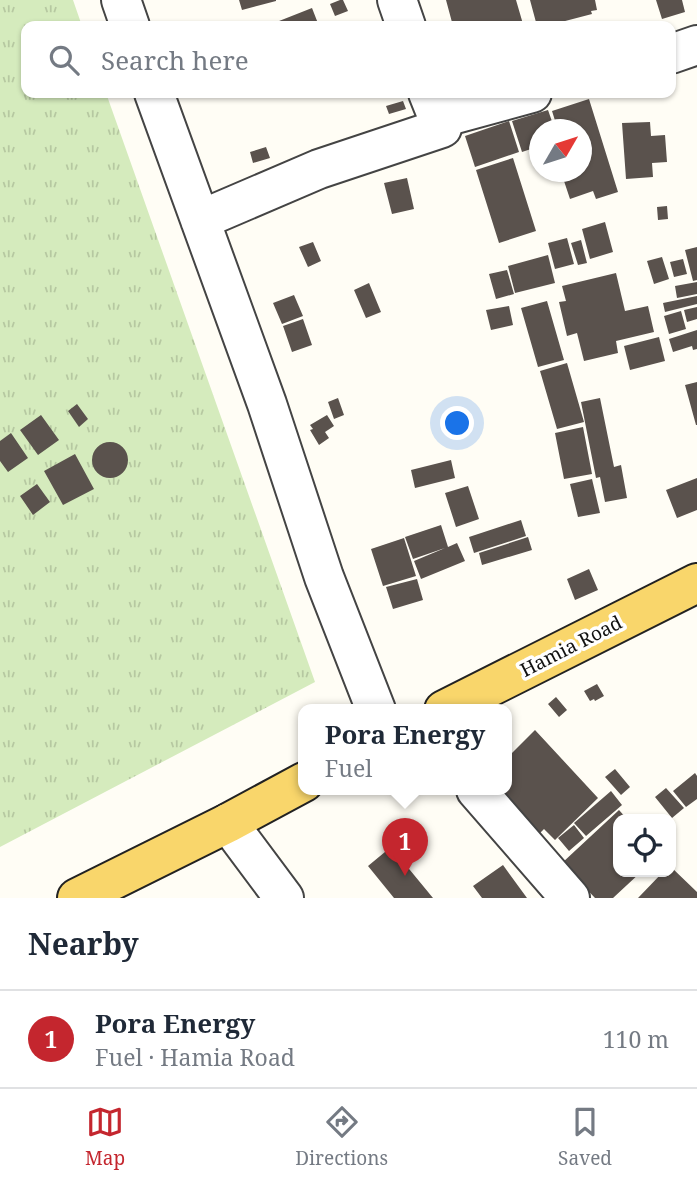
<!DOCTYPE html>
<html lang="en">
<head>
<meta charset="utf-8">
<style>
	:root { --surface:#fff; --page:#f2f2f3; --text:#1f2937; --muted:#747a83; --line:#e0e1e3; --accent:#c4262e }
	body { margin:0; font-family:"Noto Serif",serif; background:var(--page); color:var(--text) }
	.controls { position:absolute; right:21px; bottom:21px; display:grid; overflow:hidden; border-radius:14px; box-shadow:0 2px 5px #0004 }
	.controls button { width:63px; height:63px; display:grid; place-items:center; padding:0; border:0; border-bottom:2px solid var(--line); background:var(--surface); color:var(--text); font:35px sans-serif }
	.compass { position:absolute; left:529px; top:119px; width:63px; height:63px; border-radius:50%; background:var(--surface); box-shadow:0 2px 5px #0004; rotate:51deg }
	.you { position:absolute; left:458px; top:424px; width:24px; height:24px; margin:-18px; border:5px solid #fff; border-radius:50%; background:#1a73e8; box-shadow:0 0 0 10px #1a73e833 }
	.badge { display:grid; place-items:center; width:46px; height:46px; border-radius:50%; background:var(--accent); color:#fff; font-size:23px; font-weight:700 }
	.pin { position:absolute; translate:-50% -58px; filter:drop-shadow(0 2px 4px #0008) }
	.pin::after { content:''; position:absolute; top:37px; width:24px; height:21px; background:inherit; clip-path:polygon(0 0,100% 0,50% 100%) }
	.popup { position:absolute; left:298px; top:704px; width:214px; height:91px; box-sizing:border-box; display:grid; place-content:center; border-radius:14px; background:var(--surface); filter:drop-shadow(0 2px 5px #0005); font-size:23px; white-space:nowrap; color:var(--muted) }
	.popup b { font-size:26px; color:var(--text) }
	.popup::after { content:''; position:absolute; left:50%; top:100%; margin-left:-14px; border:14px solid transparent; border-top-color:var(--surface) }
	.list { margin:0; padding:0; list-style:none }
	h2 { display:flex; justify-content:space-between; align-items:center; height:91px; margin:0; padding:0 28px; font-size:30px }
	h2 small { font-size:23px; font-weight:400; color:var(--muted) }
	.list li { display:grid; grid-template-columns:46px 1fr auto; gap:21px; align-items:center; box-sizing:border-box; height:98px; padding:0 28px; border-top:2px solid var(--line) }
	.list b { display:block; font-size:26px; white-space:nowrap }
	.list p { margin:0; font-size:23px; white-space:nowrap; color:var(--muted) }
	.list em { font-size:23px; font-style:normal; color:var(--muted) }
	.icon { flex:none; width:38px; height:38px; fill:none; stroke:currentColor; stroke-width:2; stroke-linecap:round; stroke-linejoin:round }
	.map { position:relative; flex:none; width:697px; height:898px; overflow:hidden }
	.search { position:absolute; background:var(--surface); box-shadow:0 2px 5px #0004; left:21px; right:21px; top:21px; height:77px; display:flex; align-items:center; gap:18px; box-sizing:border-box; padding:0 24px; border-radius:14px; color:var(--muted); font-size:26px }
	.sheet { height:189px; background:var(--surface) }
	nav { display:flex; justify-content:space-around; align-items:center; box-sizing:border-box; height:98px; border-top:2px solid var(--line); background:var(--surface); font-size:19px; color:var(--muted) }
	nav a { display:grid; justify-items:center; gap:4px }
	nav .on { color:var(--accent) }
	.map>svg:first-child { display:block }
	.grass { fill:url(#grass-tufts) }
	.building { fill:#5a524d }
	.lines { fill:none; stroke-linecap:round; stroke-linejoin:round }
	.minor-casing { stroke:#444; stroke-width:42 }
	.major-casing { stroke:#222; stroke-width:42 }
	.minor { stroke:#fff; stroke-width:38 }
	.major { stroke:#f9d66b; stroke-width:38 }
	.labels { text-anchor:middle; stroke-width:7; stroke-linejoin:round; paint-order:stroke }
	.street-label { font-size:19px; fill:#111; stroke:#fff }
</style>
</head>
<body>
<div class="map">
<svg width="697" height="898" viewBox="0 0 697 898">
	<defs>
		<pattern id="grass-tufts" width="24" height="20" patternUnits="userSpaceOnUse" patternTransform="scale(1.75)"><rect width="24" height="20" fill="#d5ebbd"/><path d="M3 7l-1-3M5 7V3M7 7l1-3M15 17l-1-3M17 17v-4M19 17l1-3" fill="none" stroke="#b6c8a1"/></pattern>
	</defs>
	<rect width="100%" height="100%" fill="#fffdf5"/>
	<!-- grass -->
	<path class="grass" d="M0,0h73l9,26h-56v67h80l209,589 -315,165z"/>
	<!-- building -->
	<path class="building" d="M239,0h37v1l-34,9z
		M340,0h3l5,11 -13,5 -5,-12z
		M446,0h70l7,24 -70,2z
		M530,0h65l2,10 -6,1 1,3 -46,12h-9z
		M656,0h26l3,12 -23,7z
		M312,8l7,18h-44l-1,-3z
		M589,99l29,93 -22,7 -3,-8 -23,8 -9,-27h21v-42h-24l-6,-19z
		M403,101l3,8 -17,5 -3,-8z
		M548,110l7,20h-15v16l-18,6 -10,-31z
		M509,121l10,31 -44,15 -10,-31z
		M650,122l1,14 14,-1 2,27 -15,1 1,14 -27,2 -4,-56z
		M266,147l4,11 -17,5 -3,-11z
		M513,158l23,73 -37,12 -23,-73z
		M407,178l7,31 -22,5 -8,-31z
		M667,206l1,13 -10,1 -1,-13z
		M605,222l8,30 -23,7 -8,-30z
		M567,238l7,26 -19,5 -7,-26z
		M581,240l6,23 -9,2 -7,-22z
		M313,242l8,19 -13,6 -9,-20z
		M697,247v33l-4,1 -8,-31z
		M548,255l7,28 -40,10 -7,-27z
		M662,257l7,22 -15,5 -7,-23z
		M683,259l4,15 -13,3 -4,-15z
		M507,270l7,24 -18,5 -7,-25z
		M616,273l9,38 23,-5 6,26 -38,9 2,12 -34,8 -7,-28 -10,3 -8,-34 7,-1 -4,-15z
		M697,282v12l-20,4 -2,-12z
		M369,283l12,29 -15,6 -12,-28z
		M294,295l9,21 -21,8 -9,-21z
		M697,296v8l-32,8 -2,-9z
		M547,301l17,59 -26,7 -17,-59z
		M509,306l4,19 -22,5 -5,-20z
		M697,307v12l-10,3 -3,-12z
		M681,311l5,18 -17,5 -5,-18z
		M303,319l9,26 -20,7 -9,-26z
		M697,330v19l-4,1 -1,-4 -19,6 -4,-13z
		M659,337l6,24 -35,9 -6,-24z
		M567,363l17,59 -27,7 -17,-58z
		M697,382v43h-1l-11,-40z
		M338,398l6,17 -10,4 -6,-17z
		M600,398l14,69 7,-2 6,33 -22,4 -5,-25 -4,1 -15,-76z
		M77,404l11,15 -9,8 -11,-16z
		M41,415l18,25 -21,15 -18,-25z
		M327,415l7,11 -9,6 4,6 -10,7 -9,-15 3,-1 -3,-4z
		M583,427l9,47 -28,5 -9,-46z
		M11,433l17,25 -20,14 -8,-11v-20z
		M92 460a18 18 0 1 1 36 0a18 18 0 1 1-36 0Z
		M75,454l19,35 -31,16 -19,-34z
		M451,460l4,18 -40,10 -4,-18z
		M697,478v32l-20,8 -11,-28z
		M592,479l8,34 -22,4 -8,-33z
		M37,484l13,18 -17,13 -13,-19z
		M468,486l11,33 -23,8 -11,-34z
		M521,520l5,16 -52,17 -5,-16z
		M441,525l7,22 9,-4 8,18 -44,18 -7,-18 31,-13 -32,11 -8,-22z
		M528,537l4,13 -50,15 -3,-12z
		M404,538l12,38 -33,10 -12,-37z
		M589,569l9,21 -23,10 -8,-21z
		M417,579l6,21 -30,9 -7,-22z
		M597,684l7,12 -9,5 -1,-2 -4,2 -6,-10z
		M556,697l11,13 -8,7 -11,-13z
		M535,730l63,68 -43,42 -11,-11 -10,10 -46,-49h19v-32z
		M615,769l15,18 -9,8 -16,-18z
		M695,773l2,3v23l-11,8 -13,-16z
		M666,788l18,20 -12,10 -17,-21z
		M611,791l11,14 -36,31 -12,-13z
		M619,810l8,9h-9v53h23l-28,26h-18l-33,-35z
		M574,825l10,13 -15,13 -11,-13z
		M391,847l42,51h-39l-26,-32z
		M503,865l24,33h-45l-9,-12z
		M671,867l26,25v6h-59l25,-26h8z"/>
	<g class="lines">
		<!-- minor casing -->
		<g class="minor-casing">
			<path id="minor" d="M121,0l9,26
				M397,0l9,26
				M671,54l26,-9
				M154,93l113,311 57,173 52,133
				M437,119l95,-26
				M200,220l119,-51 123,-41 -14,-35
				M476,790l94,108
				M228,823l56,75"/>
		</g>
		<!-- major casing -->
		<g class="major-casing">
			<path id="major" d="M444,710l253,-127
				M77,898l151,-75 76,-41"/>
		</g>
		<!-- minor -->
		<use href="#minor" class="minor"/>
		<!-- major -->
		<use href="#major" class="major"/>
	</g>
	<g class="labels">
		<!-- street labels -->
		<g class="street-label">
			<text transform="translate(571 646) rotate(-27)" y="7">Hamia Road</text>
		</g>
	</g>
</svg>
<div class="controls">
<button><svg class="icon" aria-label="locate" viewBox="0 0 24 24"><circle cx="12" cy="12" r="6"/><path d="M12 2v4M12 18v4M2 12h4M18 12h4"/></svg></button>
</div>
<svg class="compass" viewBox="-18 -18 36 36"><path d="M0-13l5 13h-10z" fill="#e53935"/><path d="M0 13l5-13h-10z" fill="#747a83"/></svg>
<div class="you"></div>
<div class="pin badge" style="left:405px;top:876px">1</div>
<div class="popup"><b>Pora Energy</b>Fuel</div>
<div class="search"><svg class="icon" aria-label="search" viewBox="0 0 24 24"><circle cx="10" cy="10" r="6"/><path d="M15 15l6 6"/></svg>Search here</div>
</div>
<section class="sheet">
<h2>Nearby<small></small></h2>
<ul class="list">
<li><span class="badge">1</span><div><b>Pora Energy</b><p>Fuel · Hamia Road</p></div><em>110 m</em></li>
</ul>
</section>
<nav>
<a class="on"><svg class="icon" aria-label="map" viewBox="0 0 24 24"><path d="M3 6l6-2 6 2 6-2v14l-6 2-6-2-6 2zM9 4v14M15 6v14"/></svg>Map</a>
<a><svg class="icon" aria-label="directions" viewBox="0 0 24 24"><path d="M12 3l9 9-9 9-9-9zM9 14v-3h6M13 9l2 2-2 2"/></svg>Directions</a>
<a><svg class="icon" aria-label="saved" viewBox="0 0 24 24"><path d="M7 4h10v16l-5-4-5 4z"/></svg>Saved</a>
</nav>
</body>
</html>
